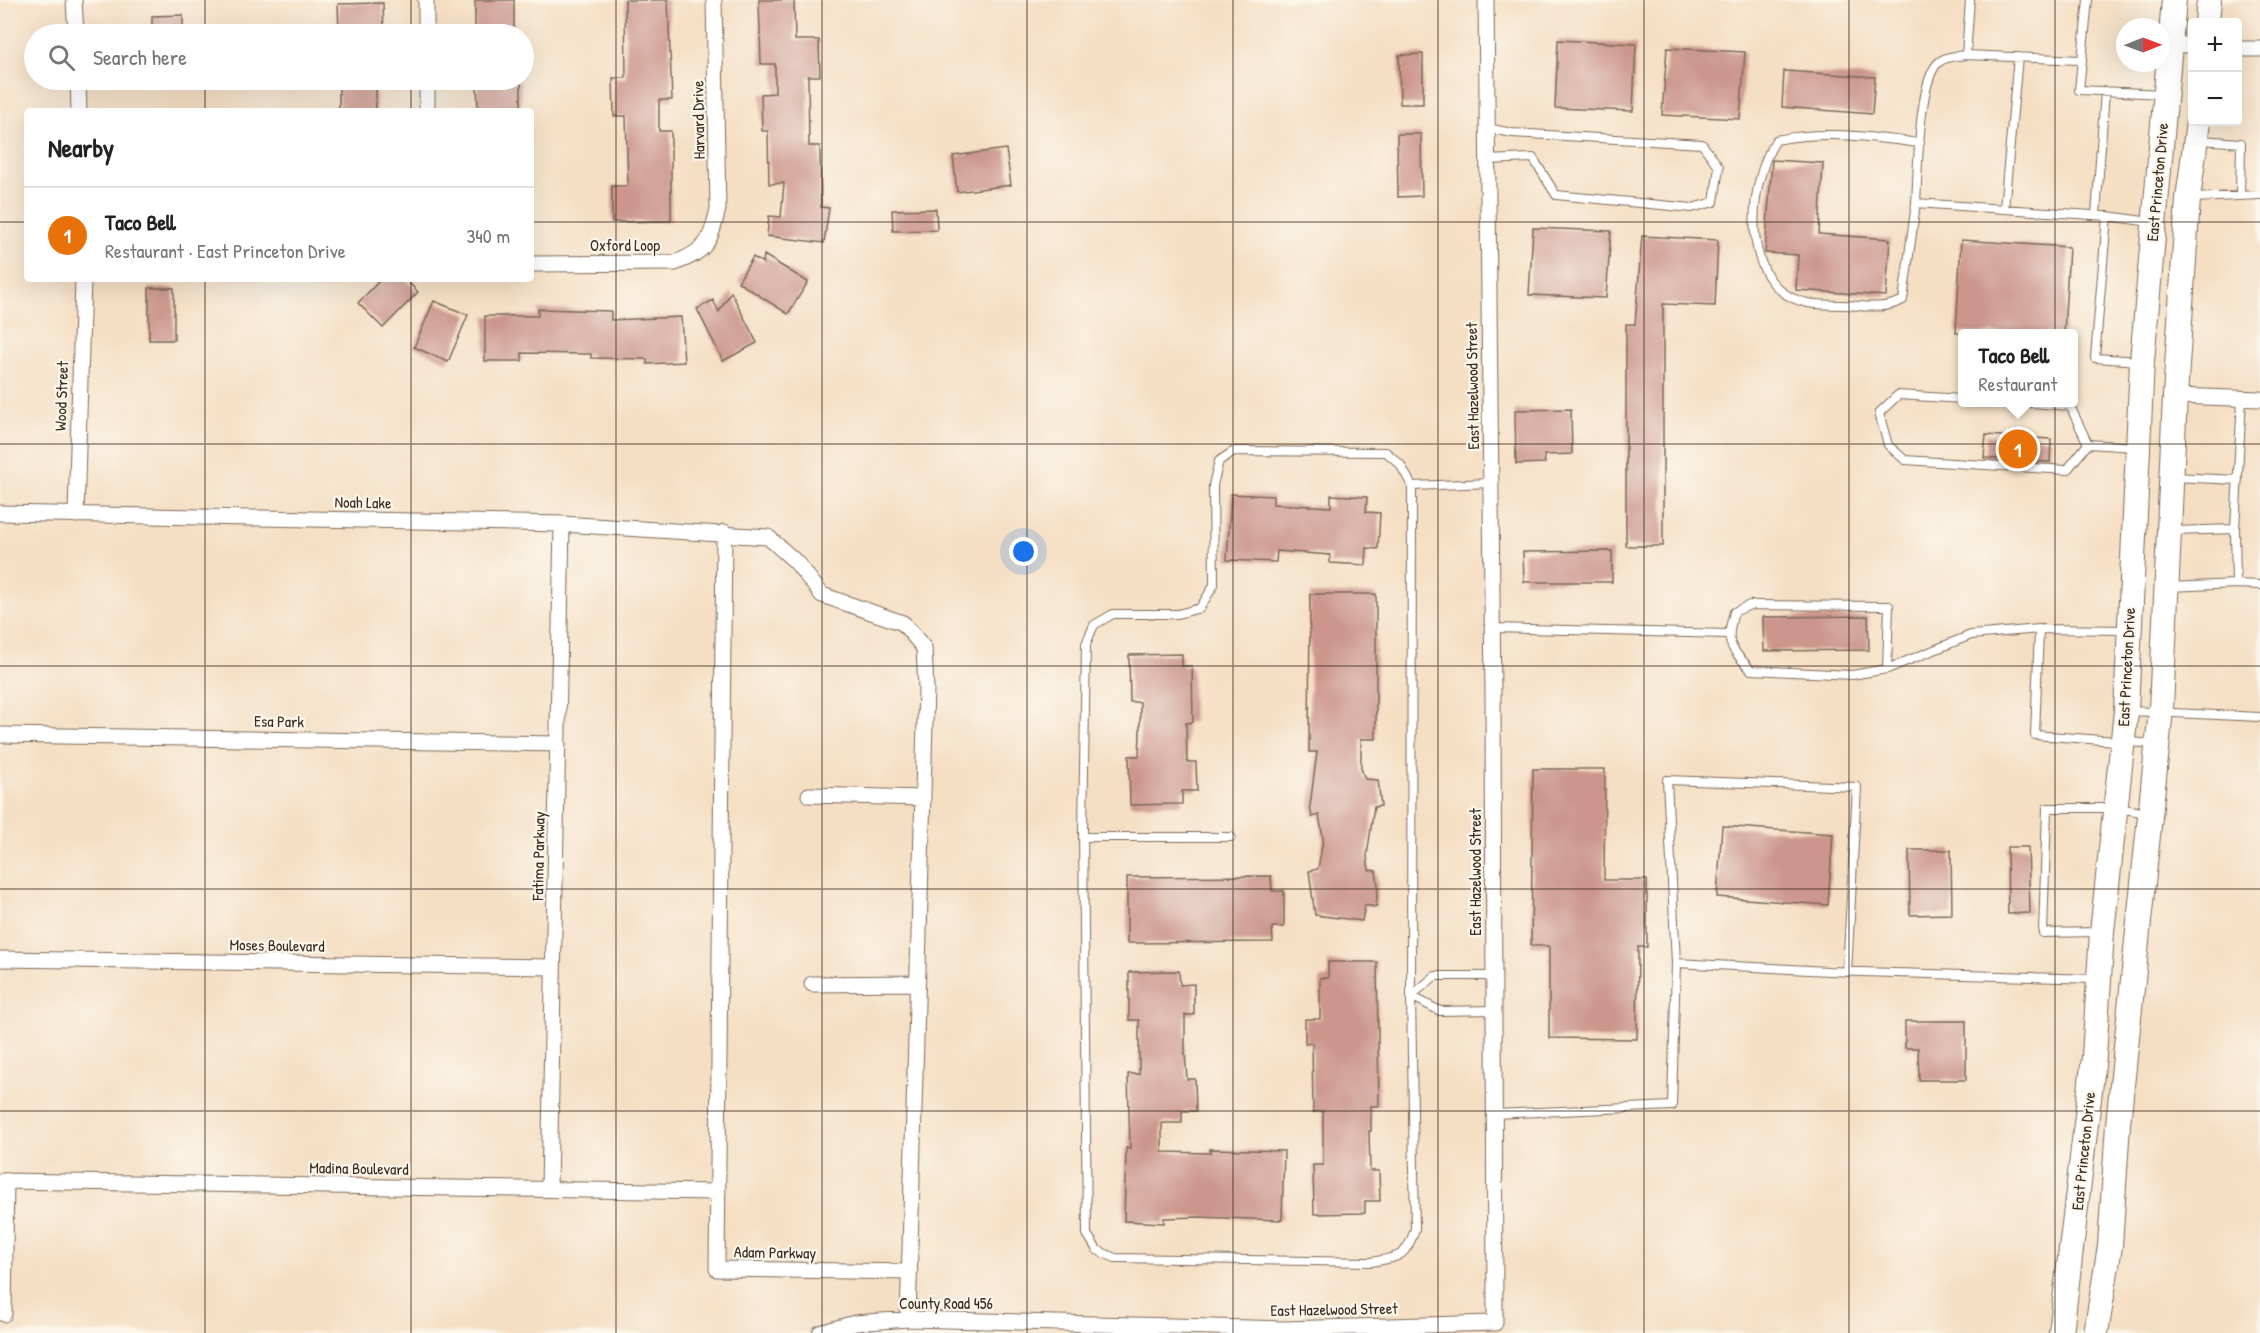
<!DOCTYPE html>
<html lang="en">
<head>
<meta charset="utf-8">
<style>
	:root { --surface:#fff; --page:#f2f2f2; --text:#222; --muted:#767676; --line:#e0e0e0; --accent:#d93025 }
	body { margin:0; font-family:"Patrick Hand",sans-serif; background:var(--page); color:var(--text) }
	.controls { position:absolute; right:18px; top:18px; display:grid; overflow:hidden; border-radius:6px; box-shadow:0 6px 24px #0002 }
	.controls button { width:54px; height:54px; display:grid; place-items:center; padding:0; border:0; border-bottom:2px solid var(--line); background:var(--surface); color:var(--text); font:30px sans-serif }
	.compass { position:absolute; left:2116px; top:18px; width:54px; height:54px; border-radius:50%; background:var(--surface); box-shadow:0 6px 24px #0002; rotate:89deg }
	.you { position:absolute; left:1024px; top:552px; width:21px; height:21px; margin:-15px; border:4px solid #fff; border-radius:50%; background:#1a73e8; box-shadow:0 0 0 9px #1a73e833 }
	.badge { display:grid; place-items:center; width:39px; height:39px; border-radius:50%; background:var(--accent); color:#fff; font-size:20px; font-weight:700 }
	.pin { position:absolute; translate:-50% -50%; border:3px solid #fff; box-shadow:0 2px 6px #0006 }
	.popup { position:absolute; left:1958px; top:329px; width:120px; height:78px; box-sizing:border-box; display:grid; place-content:center; border-radius:6px; background:var(--surface); filter:drop-shadow(0 2px 4px #0005); font-size:20px; white-space:nowrap; color:var(--muted) }
	.popup b { font-size:22px; color:var(--text) }
	.popup::after { content:''; position:absolute; left:50%; top:100%; margin-left:-12px; border:12px solid transparent; border-top-color:var(--surface) }
	.list { margin:0; padding:0; list-style:none }
	h2 { display:flex; justify-content:space-between; align-items:center; height:78px; margin:0; padding:0 24px; font-size:26px }
	h2 small { font-size:20px; font-weight:400; color:var(--muted) }
	.list li { display:grid; grid-template-columns:39px 1fr auto; gap:18px; align-items:center; box-sizing:border-box; height:96px; padding:0 24px; border-top:2px solid var(--line) }
	.list b { display:block; font-size:22px; white-space:nowrap }
	.list p { margin:0; font-size:20px; white-space:nowrap; color:var(--muted) }
	.list em { font-size:20px; font-style:normal; color:var(--muted) }
	.icon { flex:none; width:33px; height:33px; fill:none; stroke:currentColor; stroke-width:2; stroke-linecap:round; stroke-linejoin:round }
	.map { position:relative; flex:none; width:2260px; height:1333px; overflow:hidden }
	.search { position:absolute; background:var(--surface); box-shadow:0 6px 24px #0002; left:24px; top:24px; width:510px; height:66px; display:flex; align-items:center; gap:15px; box-sizing:border-box; padding:0 21px; border-radius:33px; color:var(--muted); font-size:22px }
	.panel { position:absolute; background:var(--surface); box-shadow:0 6px 24px #0002; left:24px; top:108px; width:510px; height:174px; border-radius:6px }
	.map>svg:first-child { display:block }
	.building { fill:#cc968c }
	.lines { fill:none; stroke-linecap:round; stroke-linejoin:round }
	.service-casing { stroke:#7c6958; stroke-width:10 }
	.minor-casing { stroke:#7c6958; stroke-width:17 }
	.trunk-casing { stroke:#7c6958; stroke-width:26 }
	.service { stroke:#fff; stroke-width:8 }
	.minor { stroke:#fff; stroke-width:15 }
	.trunk { stroke:#fff; stroke-width:24 }
	.grid { fill:none; stroke:#3b2a1e; stroke-width:1.5; stroke-opacity:0.55 }
	.labels { text-anchor:middle; stroke-width:4.5; stroke-linejoin:round; paint-order:stroke }
	.street-label { font-size:16px; fill:#3b2a1e; stroke:#fbf7ec }
</style>
</head>
<body>
<div class="map">
<svg width="2260" height="1333" viewBox="0 0 2260 1333">
	<rect width="100%" height="100%" fill="#fbf7ec"/>
	<filter id="ink" filterUnits="userSpaceOnUse"><feTurbulence type="fractalNoise" baseFrequency=".0167" numOctaves="2"/><feDisplacementMap in="SourceGraphic" scale="12" xChannelSelector="R" yChannelSelector="G"/><feConvolveMatrix kernelMatrix="1 2 1 2 8 2 1 2 1" color-interpolation-filters="sRGB"/></filter>
	<filter id="wash" filterUnits="userSpaceOnUse"><feTurbulence type="fractalNoise" baseFrequency=".008" numOctaves="4" result="noise"/><feDisplacementMap in="SourceGraphic" scale="24" xChannelSelector="R" yChannelSelector="G"/><feGaussianBlur stdDeviation="1.35" result="paint"/><feColorMatrix in="noise" values="0 0 0 0 0 0 0 0 0 0 0 0 0 0 0 0 0 1.4 0 .05"/><feComposite in="paint" operator="in"/></filter>
	<g filter="url(#wash)">
		<rect width="100%" height="100%" fill="#f5dfc4"/>
		<g id="blocks">
			<!-- building -->
			<path class="building" d="M475,0h39v34h-39z
				M625,0h43l4,100h-13v31h12v90l-59,1v-36h16l-2,-70h-12l-1,-38h13z
				M759,0h35l1,40h24l1,36h-12l1,70h11l1,61 8,1 -5,35 -57,-7 2,-20 12,1 3,-34 -15,1 -1,-53h-6l-1,-37 14,-1v-29h-14z
				M383,3l1,31h-45l-1,-30z
				M183,15v19h-31v-18z
				M1558,40l78,4 -3,67 -78,-3z
				M1667,48l78,4 -5,67 -78,-4z
				M1423,54v50h-23l-1,-49z
				M1784,71l91,6 -3,37 -90,-7z
				M339,80h37v31h-37z
				M521,81v30h-43l-1,-29z
				M1397,134h24l1,62 -24,1z
				M1006,149l5,36 -54,7 -4,-36z
				M1772,160l51,3 -4,71 71,5 -4,57 -90,-6 2,-35 -33,-2z
				M936,209l1,21 -44,1 -1,-21z
				M1533,228l78,3 -5,67 -77,-3z
				M1642,236l76,4 -3,66 -52,-2v242h-37v-222h9z
				M1961,240l108,7 -5,86h-108z
				M764,255l44,27 -20,32 -50,-32 15,-25 10,6z
				M381,279h24l13,13 -35,36 -25,-25z
				M149,288h25v52h-25z
				M731,292l26,51 -34,18 -26,-52 16,-9 6,12z
				M434,301l34,14 -20,47 -34,-15z
				M538,309l73,2v9l70,-3 3,45 -37,2v-5l-56,-1v-4l-69,-1v8h-37v-45h53z
				M1571,409l1,45 -28,1 1,8 -29,1 -1,-54z
				M1986,435l65,4 -1,23 -66,-4z
				M1231,494l42,2v8l58,3v-12l36,2 -1,15 14,1 -2,36 -11,-1 -1,17 -36,-2v-8l-53,-4 -1,11 -49,-2z
				M1612,551v31h-88l-1,-30z
				M1310,594h66v145h-15v29l4,11 13,1 3,26 -7,1 -7,49 2,14 7,1 2,15 -2,21 -11,-2 -3,16 -47,-6 -6,-44 9,-2 5,-30 -4,-24 -7,2 -2,-11 7,-54h-8z
				M1868,616l1,34 -105,1 -1,-34z
				M1182,654v12h10l1,56 -7,1 1,39h9l1,29h-15v13l-52,1 -1,-49h10l1,-22v-32h-10l-1,-47z
				M1533,769h72l-1,111h43v67h-9l-1,92 -88,-1v-92h-18z
				M1722,826l111,8 -5,71 -111,-8z
				M2007,847h21l2,66 -22,1z
				M1909,850h42l1,64 -42,1z
				M1271,876l1,15h12v36h-12l1,15 -146,1v-66z
				M1328,962h49l2,144h-8v25h-2l1,40h9l1,30h-15v12l-51,1 -1,-49h10v-54l-10,1 -1,-69 -7,1v-25h15v-41h8z
				M1179,971l1,14 14,-1v31h-9v38l2,26h8l1,32h-14v12h-20v29l48,1v-4l74,2 -2,69 -83,-3 -35,1v5l-40,-2 2,-73 4,1 -2,-75h11v-54h-10v-48z
				M1905,1021h61v59h-47l-1,-32h-13z"/>
		</g>
	</g>
	<g filter="url(#ink)">
		<use href="#blocks" fill-opacity="0" stroke="#7c6958" stroke-width="1.5"/>
		<g class="lines">
			<!-- service casing -->
			<g class="service-casing">
				<path id="service" d="M1970,0l-4,55 114,5
					M2088,0l-9,90 85,4
					M1966,55c-9,1 -20,1 -27,7 -21,17 -21,112 -23,141l191,13 44,6
					M1487,128l25,5 190,11 17,23 -5,35 -22,6 -136,-13 -23,-37 -46,2
					M2200,140l41,3 -1,53
					M2193,198l67,-3
					M1916,203l-13,97c-19,10 -38,6 -58,5 -13,-1 -29,1 -41,-3 -66,-16 -56,-120 -28,-162 49,-10 95,-3 144,3
					M2004,209l14,-152
					M2096,215l9,-124
					M2107,216l-12,142 45,3
					M1962,399l-64,-4 -19,18 9,32 17,15 162,10 21,-26
					M2017,402l53,4 18,38 47,3
					M1234,451l152,1 14,12 12,22 -1,510 4,233c-9,29 -16,28 -44,33l-256,-4 -18,-8 -10,-16 -4,-403 3,-187 8,-19 19,-11h65l22,-6 14,-23 -1,-100 6,-24z
					M2173,477l65,3
					M1412,486l79,-3
					M2173,531l62,-2
					M2236,584l24,1
					M2169,587l67,-3 -1,-55 7,-131
					M1492,628l236,6
					M2127,630l-88,-1 -4,106 121,9
					M1887,669l2,-63 -139,-1 -16,7c-9,32 -5,34 17,58l101,5 35,-6 84,-34 68,-6
					M2130,711l130,6
					M1083,837h148
					M2098,932l-55,1 4,-125h70l31,5
					M1676,963l-9,-183 190,7 -10,185
					M1494,976h-59l-24,20 29,15 54,-1
					M1494,1114l178,-8 4,-143 152,8 268,8"/>
			</g>
			<!-- minor casing -->
			<g class="minor-casing">
				<path id="minor" d="M74,0l2,34
					M426,0v34
					M2171,43l21,3
					M2238,49h22
					M78,80l1,31
					M427,80v31
					M531,264l144,-1c33,-13 35,-21 43,-54l-4,-209
					M2175,396l85,3
					M0,513l562,11 206,13 28,25 26,33 81,28 21,25 2,40 -18,631
					M76,515l7,-236
					M724,532l-7,737 193,3
					M0,735l558,9
					M809,795l114,3
					M0,959l553,8
					M812,984l105,-1
					M0,1181l718,11
					M549,1189l13,-665
					M4,1314l2,-133
					M820,1333l35,-10 53,-4 376,10 211,-6 -2,-626 -7,-697"/>
			</g>
			<!-- trunk casing -->
			<g class="trunk-casing">
				<path id="trunk" d="M2207,22l2,-22
					M2061,1333l33,-276 8,-125 24,-221 16,-350 32,-361
					M2096,1333l14,-87 8,-122 43,-414 14,-314 13,-197 10,-77"/>
			</g>
			<!-- service -->
			<use href="#service" class="service"/>
			<!-- minor -->
			<use href="#minor" class="minor"/>
			<!-- trunk -->
			<use href="#trunk" class="trunk"/>
		</g>
	</g>
	<!-- grid -->
	<path class="grid" d="M205,0v34M411,0v34M616,0v1333M822,0v1333M1027,0v1333M1233,0v1333M1438,0v1333M1644,0v1333M1849,0v1333M2055,0v1333M205,80v31M411,80v31M0,222h27M531,222h1729M205,279v1054M411,279v1054M0,444h2260M0,666h2260M0,889h2260M0,1111h2260"/>
	<g class="labels">
		<!-- street labels -->
		<g class="street-label">
			<text transform="translate(698 120) rotate(-91)" y="6">Harvard Drive</text>
			<text transform="translate(2157 182) rotate(-85)" y="6">East Princeton Drive</text>
			<text x="625" y="251">Oxford Loop</text>
			<text transform="translate(1472 386) rotate(-91)" y="6">East Hazelwood Street</text>
			<text transform="translate(61 396) rotate(-88)" y="6">Wood Street</text>
			<text transform="translate(363 502) rotate(1)" y="6">Noah Lake</text>
			<text transform="translate(2126 667) rotate(-87)" y="6">East Princeton Drive</text>
			<text transform="translate(279 721) rotate(1)" y="6">Esa Park</text>
			<text transform="translate(538 856) rotate(-89)" y="6">Fatima Parkway</text>
			<text transform="translate(1475 872) rotate(-90)" y="6">East Hazelwood Street</text>
			<text transform="translate(277 945) rotate(1)" y="6">Moses Boulevard</text>
			<text transform="translate(2083 1151) rotate(-84)" y="6">East Princeton Drive</text>
			<text transform="translate(359 1168) rotate(1)" y="6">Madina Boulevard</text>
			<text transform="translate(775 1252) rotate(1)" y="6">Adam Parkway</text>
			<text x="946" y="1309">County Road 456</text>
			<text transform="translate(1334 1309) rotate(-1)" y="6">East Hazelwood Street</text>
		</g>
	</g>
</svg>
<div class="controls">
<button>+</button>
<button>−</button>
</div>
<svg class="compass" viewBox="-18 -18 36 36"><path d="M0-13l5 13h-10z" fill="#e53935"/><path d="M0 13l5-13h-10z" fill="#767676"/></svg>
<div class="you"></div>
<div class="pin badge" style="left:2018px;top:449px;background:#e8710a">1</div>
<div class="popup"><b>Taco Bell</b>Restaurant</div>
<div class="search"><svg class="icon" aria-label="search" viewBox="0 0 24 24"><circle cx="10" cy="10" r="6"/><path d="M15 15l6 6"/></svg>Search here</div>
<section class="panel">
<h2>Nearby<small></small></h2>
<ul class="list">
<li><span class="badge" style="background:#e8710a">1</span><div><b>Taco Bell</b><p>Restaurant · East Princeton Drive</p></div><em>340 m</em></li>
</ul>
</section>
</div>
</body>
</html>
